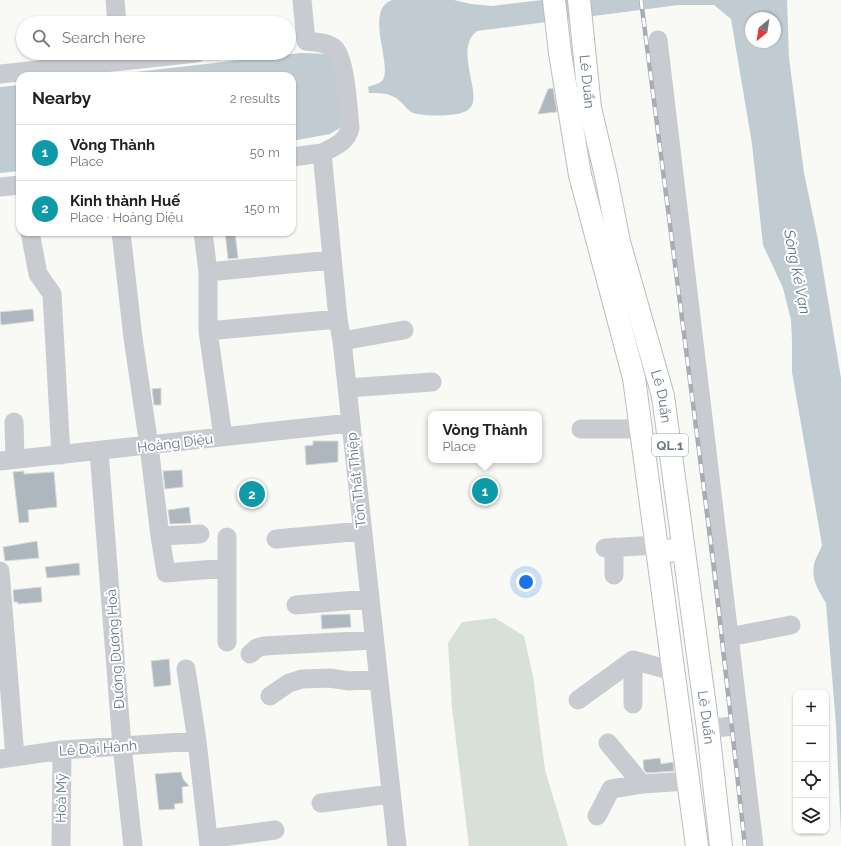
<!DOCTYPE html>
<html lang="en">
<head>
<meta charset="utf-8">
<style>
	:root { --surface:#fff; --page:#f6f6f6; --text:#202124; --muted:#757577; --line:#e0e0e0; --accent:#b45309 }
	body { margin:0; font-family:Raleway,sans-serif; background:var(--page); color:var(--text) }
	.controls { position:absolute; right:12px; bottom:12px; display:grid; overflow:hidden; border-radius:8px; box-shadow:0 1px 3px #0004 }
	.controls button { width:36px; height:36px; display:grid; place-items:center; padding:0; border:0; border-bottom:1px solid var(--line); background:var(--surface); color:var(--text); font:20px sans-serif }
	.compass { position:absolute; left:745px; top:12px; width:36px; height:36px; border-radius:50%; background:var(--surface); box-shadow:0 1px 3px #0004; rotate:210deg }
	.you { position:absolute; left:526px; top:582px; width:14px; height:14px; margin:-10px; border:3px solid #fff; border-radius:50%; background:#1a73e8; box-shadow:0 0 0 6px #1a73e833 }
	.badge { display:grid; place-items:center; width:26px; height:26px; border-radius:50%; background:var(--accent); color:#fff; font-size:13px; font-weight:700 }
	.pin { position:absolute; translate:-50% -50%; border:2px solid #fff; box-shadow:0 1px 4px #0006 }
	.popup { position:absolute; left:428px; top:411px; width:114px; height:52px; box-sizing:border-box; display:grid; place-content:center; border-radius:8px; background:var(--surface); filter:drop-shadow(0 1px 3px #0005); font-size:13px; white-space:nowrap; color:var(--muted) }
	.popup b { font-size:15px; color:var(--text) }
	.popup::after { content:''; position:absolute; left:50%; top:100%; margin-left:-8px; border:8px solid transparent; border-top-color:var(--surface) }
	.list { margin:0; padding:0; list-style:none }
	h2 { display:flex; justify-content:space-between; align-items:center; height:52px; margin:0; padding:0 16px; font-size:17px }
	h2 small { font-size:13px; font-weight:400; color:var(--muted) }
	.list li { display:grid; grid-template-columns:26px 1fr auto; gap:12px; align-items:center; box-sizing:border-box; height:56px; padding:0 16px; border-top:1px solid var(--line) }
	.list b { display:block; font-size:15px; white-space:nowrap }
	.list p { margin:0; font-size:13px; white-space:nowrap; color:var(--muted) }
	.list em { font-size:13px; font-style:normal; color:var(--muted) }
	.icon { flex:none; width:22px; height:22px; fill:none; stroke:currentColor; stroke-width:2; stroke-linecap:round; stroke-linejoin:round }
	.map { position:relative; flex:none; width:841px; height:846px; overflow:hidden }
	.search { position:absolute; background:var(--surface); box-shadow:0 1px 3px #0004; left:16px; top:16px; width:280px; height:44px; display:flex; align-items:center; gap:10px; box-sizing:border-box; padding:0 14px; border-radius:22px; color:var(--muted); font-size:15px }
	.panel { position:absolute; background:var(--surface); box-shadow:0 1px 3px #0004; left:16px; top:72px; width:280px; height:164px; border-radius:12px }
	.map>svg:first-child { display:block }
	.green { fill:#d9e1d7 }
	.water { fill:#c1ccd2; fill-rule:evenodd }
	.building { fill:#aeb6be; stroke:#dadbd8 }
	.lines { fill:none; stroke-linecap:round; stroke-linejoin:round }
	.major-casing { stroke:#b9bdc1; stroke-width:24 }
	.highway-casing { stroke:#babdc1; stroke-width:24 }
	.minor { stroke:#c8ccd0; stroke-width:19 }
	.major { stroke:#fff; stroke-width:22 }
	.highway { stroke:#fff; stroke-width:22 }
	.rail-casing { stroke:#a8adb4; stroke-width:4.5 }
	.rail { stroke:#fff; stroke-width:3; stroke-dasharray:9; stroke-linecap:butt }
	.labels { text-anchor:middle; stroke-width:4; stroke-linejoin:round; paint-order:stroke }
	.shield { fill:#fff; stroke:#939fad; stroke-width:1 }
	.shield-label { font-size:13px; font-weight:bold; fill:#65768a }
	.street-label { font-size:14px; fill:#65768a; stroke:#fff }
	.water-label { font-size:15px; font-style:italic; fill:#607786; stroke:#fff }
</style>
</head>
<body>
<div class="map">
<svg width="841" height="846" viewBox="0 0 841 846">
	<rect width="100%" height="100%" fill="#f9f9f6"/>
	<!-- green -->
	<path class="green" d="M495,618l29,18 9,40 12,94 23,76h-99l-17,-138 -4,-65 14,-21z"/>
	<!-- water -->
	<path class="water" d="M454,0l17,4 21,2 50,-6h245l2,58 15,115 14,67 23,138v455l-5,-108 -10,-122c-7,-12 -15,-23 -12,-38 1,-7 6,-13 8,-20l-30,-173v-31l-1,-21 -8,-32 -20,-43 -11,-101 -21,-125 -17,-14h-35l-202,26c-25,19 9,67 -9,79 -9,7 -48,7 -57,2 -3,-2 -6,-6 -9,-9 -10,-10 -19,-10 -33,-10l-1,-6c4,-2 11,-3 14,-6 12,-14 -19,-71 10,-81 11,0 49,0 62,0zM751,18h24v24h-24z
		M301,53l29,1 7,8 5,57 -2,9 -10,6 -38,7v-65h-191z
		M20,85v86l-20,2v-86z"/>
	<!-- building -->
	<path class="building" d="M553,88l4,24 -19,2 10,-25z
		M225,232h10l3,26 -10,1z
		M33,309l1,12 -33,4 -1,-13z
		M161,388v17h-7l-2,-16z
		M313,441h25v21l-32,3 -1,-19 8,-1z
		M182,470l1,17 -18,2 -2,-18z
		M24,471v3l30,-2 3,35 -29,3 1,12 -10,1 -6,-51z
		M189,507l2,16 -21,1 -2,-14z
		M37,541l2,17 -34,3 -2,-14z
		M79,563l1,12 -33,3 -2,-11z
		M41,587l1,15 -24,2v-2h-4l-1,-12z
		M350,614l1,13 -29,2 -1,-14z
		M169,659l2,26 -17,2 -3,-26z
		M660,758l1,6 12,-2 1,9 -27,2 -3,-3 -1,-10z
		M181,772l2,7 6,7 -7,1 1,16 -9,1 1,5 -16,1 -4,-36z"/>
	<g class="lines">
		<!-- major casing -->
		<g class="major-casing">
			<g id="major">
				<path d="M554,0l6,53 20,122 54,203 63,468"/>
				<path id="s1" d="M579,0l11,108 16,68 13,66 44,154 45,333 13,117"/>
			</g>
		</g>
		<!-- highway casing -->
		<g class="highway-casing">
			<path id="highway" d="M658,552l25,-3"/>
		</g>
		<!-- minor -->
		<path class="minor" d="M115,0l2,23
			M302,0l4,41c9,1 22,1 29,8 11,13 13,60 15,79 -3,14 -16,19 -28,25l16,166 4,22 55,505
			M658,40l96,806
			M0,74l197,-21
			M292,157l30,-4
			M0,187l20,-2
			M30,232l8,42 14,20 9,161
			M121,232l12,106 16,108 11,90 6,37 61,-5
			M203,232l5,40v59l15,106
			M208,272l124,-12
			M208,331l130,-12
			M342,341l62,-11
			M347,388l85,-6
			M14,422l1,37
			M581,429h61
			M99,451l23,295 11,100
			M0,461l350,-38
			M160,536l40,-2
			M227,537v105
			M276,539l86,-8
			M605,548l52,-3
			M0,571l15,186
			M614,575v-28
			M296,605l73,-6
			M729,637l62,-12
			M250,654l7,-6 7,-2 110,-6
			M633,660v44
			M633,660l40,11
			M186,669l11,72 12,105
			M270,696l19,-13 13,-4 27,-1 20,3 29,-2
			M578,700l55,-40
			M708,729l32,-4
			M608,743l34,41
			M0,759l62,-9 135,-9
			M611,789l31,-5 46,-3
			M321,803l70,-9
			M597,816l14,-27
			M208,839l67,-9
			M61,846l1,-96"/>
		<!-- major -->
		<use href="#major" class="major"/>
		<!-- highway -->
		<use href="#highway" class="highway"/>
		<!-- rail casing -->
		<g class="rail-casing">
			<path id="rail" d="M641,0l73,567 31,279"/>
		</g>
		<!-- rail -->
		<use href="#rail" class="rail"/>
	</g>
	<g class="labels">
		<!-- shield labels -->
		<rect class="shield" x="652" y="434" width="36" height="22" rx="3"/>
		<g class="shield-label">
			<text x="670" y="450">QL.1</text>
		</g>
		<!-- street labels -->
		<g class="street-label">
			<text dy="5" stroke="none"><textPath href="#s1" startOffset="82">Lê Duẩn</textPath></text>
			<text dy="5" stroke="none"><textPath href="#s1" startOffset="406">Lê Duẩn</textPath></text>
			<text transform="translate(175 443) rotate(-7)" y="5">Hoàng Diệu</text>
			<text transform="translate(356 480) rotate(-96)" y="5">Tôn Thất Thiệp</text>
			<text transform="translate(115 649) rotate(-94)" y="5">Đường Dương Hoà</text>
			<text dy="5" stroke="none"><textPath href="#s1" startOffset="730">Lê Duẩn</textPath></text>
			<text transform="translate(98 748) rotate(-4)" y="5">Lê Đại Hành</text>
			<text transform="translate(61 798) rotate(-89)" y="5">Hoà Mỹ</text>
		</g>
		<!-- water labels -->
		<g class="water-label">
			<text transform="translate(797 272) rotate(79)" y="5">Sông Kẻ Vạn</text>
		</g>
	</g>
</svg>
<div class="controls">
<button>+</button>
<button>−</button>
<button><svg class="icon" aria-label="locate" viewBox="0 0 24 24"><circle cx="12" cy="12" r="6"/><path d="M12 2v4M12 18v4M2 12h4M18 12h4"/></svg></button>
<button><svg class="icon" aria-label="layers" viewBox="0 0 24 24"><path d="M12 4l9 5-9 5-9-5zM3 14l9 5 9-5"/></svg></button>
</div>
<svg class="compass" viewBox="-18 -18 36 36"><path d="M0-13l5 13h-10z" fill="#e53935"/><path d="M0 13l5-13h-10z" fill="#757577"/></svg>
<div class="you"></div>
<div class="pin badge" style="left:485px;top:491px;background:#0f9aa8">1</div>
<div class="popup"><b>Vòng Thành</b>Place</div>
<div class="pin badge" style="left:252px;top:494px;background:#0f9aa8">2</div>
<div class="search"><svg class="icon" aria-label="search" viewBox="0 0 24 24"><circle cx="10" cy="10" r="6"/><path d="M15 15l6 6"/></svg>Search here</div>
<section class="panel">
<h2>Nearby<small>2 results</small></h2>
<ul class="list">
<li><span class="badge" style="background:#0f9aa8">1</span><div><b>Vòng Thành</b><p>Place</p></div><em>50 m</em></li>
<li><span class="badge" style="background:#0f9aa8">2</span><div><b>Kinh thành Huế</b><p>Place · Hoàng Diệu</p></div><em>150 m</em></li>
</ul>
</section>
</div>
</body>
</html>
